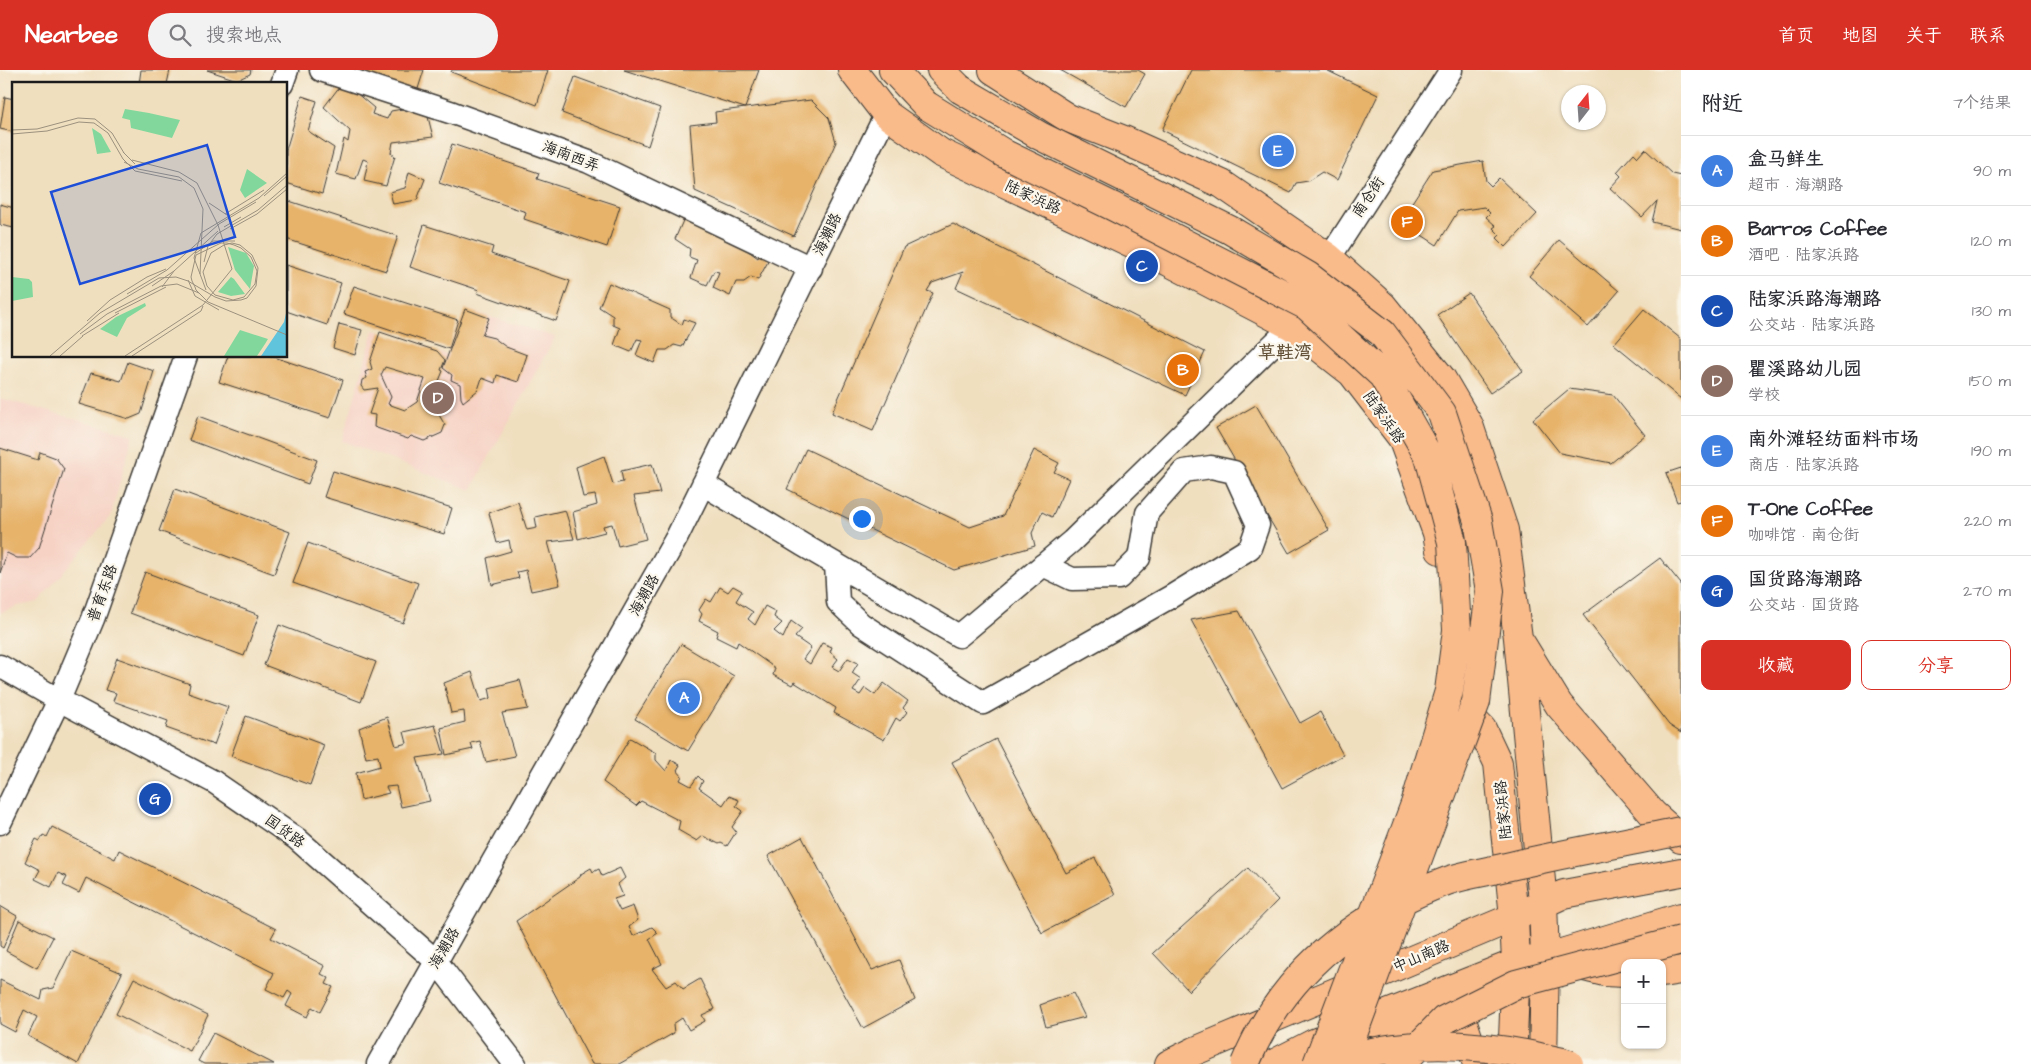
<!DOCTYPE html>
<html lang="zh">
<head>
<meta charset="utf-8">
<style>
	:root { --surface:#fff; --page:#f2f2f3; --text:#2b2b33; --muted:#7c7c81; --line:#e1e1e2; --accent:#d93025 }
	body { margin:0; font-family:"Architects Daughter","LXGW WenKai TC",sans-serif; background:var(--page); color:var(--text) }
	.controls { position:absolute; right:15px; bottom:15px; display:grid; overflow:hidden; border-radius:10px; box-shadow:0 1px 4px #0004 }
	.controls button { width:45px; height:45px; display:grid; place-items:center; padding:0; border:0; border-bottom:1px solid var(--line); background:var(--surface); color:var(--text); font:25px sans-serif }
	.compass { position:absolute; left:1561px; top:15px; width:45px; height:45px; border-radius:50%; background:var(--surface); box-shadow:0 1px 4px #0004; rotate:17deg }
	.you { position:absolute; left:861px; top:448px; width:18px; height:18px; margin:-12px; border:4px solid #fff; border-radius:50%; background:#1a73e8; box-shadow:0 0 0 8px #1a73e833 }
	.badge { display:grid; place-items:center; width:32px; height:32px; border-radius:50%; background:var(--accent); color:#fff; font-size:16px; font-weight:700 }
	.pin { position:absolute; translate:-50% -50%; border:2px solid #fff; box-shadow:0 1px 5px #0006 }
	.list { margin:0; padding:0; list-style:none }
	h2 { display:flex; justify-content:space-between; align-items:center; height:65px; margin:0; padding:0 20px; font-size:21px }
	h2 small { font-size:16px; font-weight:400; color:var(--muted) }
	.list li { display:grid; grid-template-columns:32px 1fr auto; gap:15px; align-items:center; box-sizing:border-box; height:70px; padding:0 20px; border-top:1px solid var(--line) }
	.list b { display:block; font-size:19px; white-space:nowrap }
	.list p { margin:0; font-size:16px; white-space:nowrap; color:var(--muted) }
	.list em { font-size:16px; font-style:normal; color:var(--muted) }
	.actions { display:flex; gap:10px; padding:15px 20px }
	.actions a { flex:1; padding:11px 0; border:1px solid var(--accent); border-radius:10px; text-align:center; font-size:18px; color:var(--accent) }
	.actions .main { background:var(--accent); color:#fff }
	.icon { flex:none; width:28px; height:28px; fill:none; stroke:currentColor; stroke-width:2; stroke-linecap:round; stroke-linejoin:round }
	.map { position:relative; flex:none; width:1681px; height:994px; overflow:hidden }
	header { display:flex; align-items:center; gap:30px; box-sizing:border-box; height:70px; padding:0 25px; background:var(--accent); color:#fff }
	header strong { font-size:24px }
	nav { display:flex; gap:28px; margin-inline-start:auto; font-size:18px }
	.search { width:350px; height:45px; background:var(--page); display:flex; align-items:center; gap:12px; box-sizing:border-box; padding:0 18px; border-radius:28px; color:var(--muted); font-size:19px }
	main { display:flex }
	aside { flex:1; background:var(--surface) }
	.map>svg:first-child { display:block }
	.built { fill:#f6d2c4 }
	.building { fill:#e7b36b; fill-rule:evenodd }
	.lines { fill:none; stroke-linecap:round; stroke-linejoin:round }
	.minor-casing { stroke:#3c3934; stroke-width:25 }
	.major-casing { stroke:#3c3934; stroke-width:30 }
	.highway-casing { stroke:#3c3934; stroke-width:30 }
	.minor { stroke:#fff; stroke-width:22 }
	.major { stroke:#fabb8b; stroke-width:28 }
	.highway { stroke:#fabb8b; stroke-width:28 }
	.highway-bridge-casing { stroke:#3c3934; stroke-width:30; stroke-linecap:butt }
	.highway-bridge { stroke:#fabb8b; stroke-width:28 }
	.labels { text-anchor:middle; stroke-width:4.5; stroke-linejoin:round; paint-order:stroke }
	.street-label { font-size:15px; fill:#1c1c1c; stroke:#fbf7ec }
	.quarter-label { font-size:18px; font-weight:bold; fill:#635138; stroke:#fbf7ec }
	.inset-road { fill:none; stroke:#9b917e; stroke-width:1 }
	.view { fill:#1d4ed8; fill-opacity:0.15; stroke:#1d4ed8; stroke-width:2.5 }
	.inset-edge { fill:none; stroke:#1c1c1c; stroke-width:2.5 }
</style>
</head>
<body>
<header>
<strong>Nearbee</strong>
<div class="search"><svg class="icon" aria-label="search" viewBox="0 0 24 24"><circle cx="10" cy="10" r="6"/><path d="M15 15l6 6"/></svg>搜索地点</div>
<nav><a>首页</a><a>地图</a><a>关于</a><a>联系</a></nav>
</header>
<main>
<div class="map">
<svg width="1681" height="994" viewBox="0 0 1681 994">
	<rect width="100%" height="100%" fill="#fbf7ec"/>
	<filter id="ink" filterUnits="userSpaceOnUse"><feTurbulence type="fractalNoise" baseFrequency=".02" numOctaves="2"/><feDisplacementMap in="SourceGraphic" scale="10" xChannelSelector="R" yChannelSelector="G"/><feConvolveMatrix kernelMatrix="1 2 1 2 8 2 1 2 1" color-interpolation-filters="sRGB"/></filter>
	<filter id="wash" filterUnits="userSpaceOnUse"><feTurbulence type="fractalNoise" baseFrequency=".0096" numOctaves="4" result="noise"/><feDisplacementMap in="SourceGraphic" scale="20" xChannelSelector="R" yChannelSelector="G"/><feGaussianBlur stdDeviation="1.12" result="paint"/><feColorMatrix in="noise" values="0 0 0 0 0 0 0 0 0 0 0 0 0 0 0 0 0 1.4 0 .05"/><feComposite in="paint" operator="in"/></filter>
	<g filter="url(#wash)">
		<rect width="100%" height="100%" fill="#f0dfbf"/>
		<!-- built -->
		<path class="built" d="M465,239l90,28 -84,153 -129,-49 32,-111 73,25z
			M0,328l133,37 -22,80 -73,87 -20,4 -18,7z"/>
		<g id="blocks">
			<!-- building -->
			<path class="building" d="M141,0h29l-3,14h-28z
				M207,0h44l-1,4 -13,6z
				M350,0h74l-8,25z
				M452,0h96l-11,35 -86,-33z
				M624,0h135l-14,38 66,-8 18,18 7,24 -42,94 -99,-45 -5,-66 26,-3 -1,-10 30,-4z
				M1060,0h78l7,4 -19,33z
				M1191,0h135l52,25 -41,85 -15,-8 -14,9 -12,2 -5,10 -129,-63z
				M575,7l85,31 -12,38 -86,-33z
				M343,12l31,26 -2,6 15,5 4,-8 34,-6 8,32 -40,5 -2,11 4,3 -9,30 -22,-5 4,-20 -5,-2 -7,20 -20,-5 8,-35 4,3 2,-11 -26,-24z
				M302,26l15,5 -9,30 26,17 -12,46 -36,-11v-33z
				M5,27l9,2v33l-14,-3z
				M452,74l87,29 -2,6 83,27 -13,41 -83,-28 2,-7 -87,-29z
				M1645,79l27,25 9,2v53l-29,-7 5,-21 -15,16 -32,-29 11,-12 -4,-4 17,-19 4,4z
				M1483,91l3,20 5,5 8,-8 38,36 -31,33 -9,-9 3,-3 -7,-7 3,-2 -10,-9 4,-4 -6,-6 -26,4 -21,34 -37,-24 33,-51z
				M409,102l16,7 -8,21 -24,4 -3,-12 15,-4z
				M286,130l112,36 -12,35 -100,-32z
				M0,134l14,4v20l-14,-3z
				M685,146l62,34 11,8 3,-6 10,4 -13,24 -7,-3 -7,5h-8l-6,14 -17,-8 6,-16 -5,-1 -7,14 -16,-7 6,-18 -8,-3 1,-8 -15,-10z
				M953,154l252,128 -20,43 -229,-107 7,-16 -31,11 -5,8 6,2 -60,138 -41,-18 72,-166z
				M424,155l69,22 -2,7 79,27 -14,40 -79,-28 2,-3 -69,-23z
				M1559,170l60,51 -31,36 -59,-51z
				M286,195l55,18 -14,42 -41,-14z
				M609,213l61,27v7l12,8 2,-6 11,4 -13,24 -8,-2 -7,5h-8l-5,13 -18,-8 6,-15 -5,-1 -6,13 -17,-7 6,-17 -7,-3v-9l-14,-9z
				M354,216l104,34 -9,29 -105,-35z
				M1469,223l54,78 -33,22 -53,-78z
				M465,239l24,9 -7,17 12,3 12,9 21,8 -9,27 -21,-7 -2,8 -13,-5 -4,12 -15,12 -2,-4 -1,-14 -9,-4 1,-5 -9,-7z
				M1644,239l37,30v60l-67,-55z
				M339,254l23,6 -7,25 -22,-7z
				M380,262l57,19 8,9 -4,10 2,1 -4,10 6,2 -9,27 9,15 -3,8 -18,8 -13,-5 -3,3 -34,-12 1,-12 -6,-1 9,-26 -14,2 -3,-4 1,-6 5,-2 -2,-6 7,-3 -2,-7zM385,297l40,12 -8,23 -12,8 -17,-6 3,-7 -10,-22z
				M228,286h43l72,24 -13,38 -111,-36z
				M128,292l26,9 -13,43 -12,5 -50,-15 12,-31 30,8z
				M1569,319l44,6 32,40 -34,28 -51,-10 -27,-34z
				M1256,335l73,125 -40,23 -73,-125z
				M198,346l119,44 -9,24 -119,-44z
				M0,378l38,12 2,-8 16,6 8,11 -25,79 -9,10h-13l-10,-5 -7,20z
				M806,379l164,78 33,-11 31,-66 25,13 -5,9 15,7 -17,38 -10,-5 -10,21 3,13 -81,24 -167,-81z
				M604,386l9,28 10,-2 -2,-11 31,-7 8,29 -26,3 12,43 -28,7 -6,-22 -9,2 2,6 -27,7 -5,-27 24,-7 -2,-10 -12,2 -7,-30z
				M1681,398v33l-4,1 -11,-29z
				M333,401l119,37 -8,26 -120,-37z
				M175,419l115,43 -16,42 -115,-43z
				M518,432l9,28 10,-2 -2,-11 30,-7 9,29 -26,3 12,43 -29,6 -5,-21 -9,2 2,6 -27,7 -5,-27 24,-7 -2,-11 -12,3 -8,-30z
				M308,473l110,40 -15,40 -110,-40z
				M1660,488l21,26v149l-12,-8 -86,-110z
				M145,502l114,43 -15,41 -114,-43z
				M733,516l9,5 -6,10 17,11 -5,7 7,6 10,-19 11,6 -2,5 8,6 -8,8 9,7 8,-17 11,8 -7,8 16,11 -8,11 7,5 12,-21 10,4 -2,5 8,7 -6,8 7,4 9,-13 10,5 -6,10 9,6 -8,12 7,4 5,-7 10,7 9,-12 24,18 -5,7 4,4 -7,9 -4,-3 -12,22 -50,-27 2,-5 -42,-26 -2,3 -19,-10 2,-7 -37,-26 -2,5 -20,-10 2,-6 -19,-10 3,-7 -3,-4 7,-11 5,3 9,-15 8,5z
				M1239,541l61,112 20,-11 23,43 -61,33 -91,-168z
				M279,555l97,37 -15,40 -97,-37z
				M681,574l53,32 -46,75 -53,-32z
				M117,588l73,26 -2,9 40,14 -14,38 -48,-17 2,-7 -55,-20 3,-8 -11,-3z
				M472,602l9,29 10,-3 -2,-10 31,-8 8,29 -26,4 13,43 -29,6 -6,-21 -9,2 2,6 -27,6 -5,-27 24,-6 -1,-11 -13,2 -7,-30z
				M246,646l78,29 -14,40 -79,-29z
				M387,647l9,29 11,-3 -3,-11 31,-7 9,29 -27,4 13,43 -29,6 -5,-21 -10,1 3,6 -28,7 -5,-27 24,-7 -2,-10 -12,2 -7,-30z
				M630,668l26,15v7l10,11 5,-11 9,5 -3,5 5,6 -2,4 11,6 7,-10 5,5 -4,7 24,17 6,-9 10,4 -3,6 7,5 -11,16 4,5 -9,14 -6,-3 -2,1 -16,-8 -6,5 -19,-11 2,-9 -39,-20 -5,5 -33,-24z
				M996,669l70,134 29,-15 20,37 -73,38 -90,-171z
				M52,757l63,32 4,-9 157,79 -5,9 54,28 -4,8 8,4 -3,6 7,3 -13,25 -8,-5 -5,10 -21,-11 6,-12 -4,-3 -4,7 -18,-9 8,-16 -188,-95 -7,15 -16,-8 4,-8 -9,-4 -7,14 -16,-8 5,-9 -15,-8 11,-23 4,2 3,-6 4,2z
				M802,767l70,133 27,-10 16,40 -52,28 -95,-172z
				M591,798l2,4 6,-3 3,7 18,-8 5,10 -7,6 5,12 -9,3 6,12 13,-5 5,14 -9,7 4,9 19,-9 6,6 -9,6 13,25 -10,5 14,18 10,-6 7,8 17,-10 15,30 -13,6 3,6 -16,9 -7,-12 -9,6 1,9 -55,31h-27l-76,-143 64,-44 1,-3z
				M1248,798l30,32 -89,91 -36,-38z
				M0,836l17,10 -14,32 -3,-2z
				M19,850l34,17 -16,31 -31,-17z
				M71,881l51,22 -44,91 -50,-28 9,-19 -13,-7 -9,22 -15,-8v-44l41,20 2,-10 10,-2z
				M134,908l74,37 -18,36 -74,-37z
				M1073,923l12,24 -39,10 -6,-22z
				M213,963l61,31h-70l-6,-3z"/>
		</g>
	</g>
	<g filter="url(#ink)">
		<use href="#blocks" fill-opacity="0" stroke="#3c3934" stroke-width="1"/>
		<g class="lines">
			<!-- minor casing -->
			<g class="minor-casing">
				<path id="minor" d="M321,0l132,43 136,49 222,106
					M282,14l5,-14
					M1321,201l130,-201
					M703,414l100,61 156,91 113,-95 220,-215 7,-14
					M836,494l2,38 23,22 122,79 189,-107 78,-48 8,-23 -24,-53 -23,-5 -27,4 -37,42 -8,45 -20,20 -47,1 -29,-14
					M0,596l59,34 155,82 83,57 139,122 79,103
					M0,753l59,-123 34,-81 93,-263
					M378,994l299,-527 209,-423"/>
			</g>
			<!-- major casing -->
			<g class="major-casing">
				<path id="major" d="M852,0l34,44 55,39 203,96 148,77 60,47 50,65 35,95 3,17
					M993,0l75,48 56,22 98,44 106,73 55,49 59,73 27,46 35,105 14,108 25,264 2,56 -2,106
					M1521,573l38,62 94,109 28,25
					M1459,629l4,11 19,19 16,34 16,154 2,46 -4,101
					M1576,895l28,7 21,1
					M1662,903l19,-3
					M1460,943l17,51
					M1376,953l47,3 33,-12
					M1169,994l26,-13 319,-134 50,-23 117,-22
					M1273,994l41,-21 202,-80 29,-5 136,-41"/>
			</g>
			<!-- highway casing -->
			<g class="highway-casing">
				<path id="highway" d="M893,0l33,35
					M941,0l19,19"/>
			</g>
			<!-- minor -->
			<use href="#minor" class="minor"/>
			<!-- major -->
			<use href="#major" class="major"/>
			<!-- highway -->
			<use href="#highway" class="highway"/>
			<!-- highway-bridge casing -->
			<g class="highway-bridge-casing">
				<path id="highway-bridge" d="M960,19l80,47 190,94 78,46 74,57 60,80 36,108 12,70 -14,111 -134,362
					M926,35l79,49 109,53 193,99 76,70 46,81 23,85 5,88 -8,61 -34,113 -98,260
					M1245,994c38,-92 111,-149 202,-183 19,-7 40,-9 59,-14 58,-14 117,-24 175,-36
					M1331,994c65,-25 138,-22 204,-8 11,3 23,4 34,8
					M1401,994l43,-44 72,-36 165,-44"/>
			</g>
			<!-- highway-bridge -->
			<use href="#highway-bridge" class="highway-bridge"/>
		</g>
	</g>
	<g class="labels">
		<!-- street labels -->
		<g class="street-label">
			<text transform="translate(571 86) rotate(21)" y="5">海南西弄</text>
			<text transform="translate(1033 127) rotate(25)" y="5">陆家浜路</text>
			<text transform="translate(1368 127) rotate(-56)" y="5">南仓街</text>
			<text transform="translate(827 164) rotate(-64)" y="5">海潮路</text>
			<text transform="translate(1384 347) rotate(55)" y="5">陆家浜路</text>
			<text transform="translate(102 523) rotate(-70)" y="5">普育东路</text>
			<text transform="translate(644 525) rotate(-61)" y="5">海潮路</text>
			<text transform="translate(1503 740) rotate(-96)" y="5">陆家浜路</text>
			<text transform="translate(285 761) rotate(36)" y="5">国货路</text>
			<text transform="translate(444 878) rotate(-60)" y="5">海潮路</text>
			<text transform="translate(1421 886) rotate(-23)" y="5">中山南路</text>
		</g>
		<!-- quarter labels -->
		<g class="quarter-label">
			<text x="1285" y="288">草鞋湾</text>
		</g>
	</g>
	<!-- overview -->
	<g transform="translate(12 12)">
		<rect width="275" height="275" fill="#f0dfbf"/>
		<path d="M113,27l24,4 31,7 -8,18 -41,-10 -1,-8 -8,-2zM80,46l9,6 10,18 -14,2zM235,87l20,14 -22,15 -5,-8zM216,165l18,6 8,13 -4,23 -15,-19zM0,195l17,2 3,3 1,15 -21,4zM219,195l3,2 11,15 -14,2 -13,-4zM133,221l1,3 -19,12 -10,19 -17,-8 16,-12zM228,248l28,9 -3,5 -8,12h-33z" fill="#82d89c"/>
		<path d="M275,227v47h-26l23,-34z" fill="#60c4dd"/>
		<path class="inset-road" d="M0,48l25,-1 41,-11 17,1 17,14 12,20M0,52l35,-3 32,-9 15,1 14,10 15,26 12,12 47,10M111,70l12,12M112,80l14,7 41,8 15,11 9,21 -3,65M252,114l23,-20M197,121l18,12M213,132l39,-24M212,145l17,-10M218,147l27,-15 30,-25M184,171l17,-12h22M192,180l4,-16 9,-12 41,-24 29,-25M176,198l7,16 24,14M140,204l22,-15M150,205l12,-16 44,-40M194,208l-12,-32 7,-25 58,-35 28,-25M115,212l40,-24 52,-46 37,-22M103,231l51,-26M75,239l23,-21 37,-23 19,-8M68,252l27,-20 54,-28 16,-2 22,9M70,254l37,-23M38,274l50,-43 59,-35 17,-1 12,4 10,6 17,10 11,4 15,-1 6,-2 9,-12 2,-18 -6,-13 -12,-10 -8,-2 -8,2 -13,8 -8,19 4,14 8,9 18,5 11,-3 11,-13 2,-13 -6,-14 -10,-9 -7,-3 -7,-2h-6l-25,12 -5,22 1,4 3,6 1,3 12,12 79,33M48,274l23,-20M113,274l78,-51 29,-36 -14,-44 -21,-42 -18,-11 -47,-12M120,274l69,-45 2,-5"/>
		<path class="view" d="M195,63l28,92 -155,47 -29,-92z"/>
		<rect width="275" height="275" class="inset-edge"/>
	</g>
</svg>
<div class="controls">
<button>+</button>
<button>−</button>
</div>
<svg class="compass" viewBox="-18 -18 36 36"><path d="M0-13l5 13h-10z" fill="#e53935"/><path d="M0 13l5-13h-10z" fill="#7c7c81"/></svg>
<div class="you"></div>
<div class="pin badge" style="left:684px;top:628px;background:#3f7fe0">A</div>
<div class="pin badge" style="left:1183px;top:300px;background:#e8710a">B</div>
<div class="pin badge" style="left:1142px;top:196px;background:#1a4fb4">C</div>
<div class="pin badge" style="left:438px;top:328px;background:#8d6e63">D</div>
<div class="pin badge" style="left:1278px;top:81px;background:#3f7fe0">E</div>
<div class="pin badge" style="left:1407px;top:152px;background:#e8710a">F</div>
<div class="pin badge" style="left:155px;top:729px;background:#1a4fb4">G</div>
</div>
<aside>
<h2>附近<small>7个结果</small></h2>
<ul class="list">
<li><span class="badge" style="background:#3f7fe0">A</span><div><b>盒马鲜生</b><p>超市 · 海潮路</p></div><em>90 m</em></li>
<li><span class="badge" style="background:#e8710a">B</span><div><b>Barros Coffee</b><p>酒吧 · 陆家浜路</p></div><em>120 m</em></li>
<li><span class="badge" style="background:#1a4fb4">C</span><div><b>陆家浜路海潮路</b><p>公交站 · 陆家浜路</p></div><em>130 m</em></li>
<li><span class="badge" style="background:#8d6e63">D</span><div><b>瞿溪路幼儿园</b><p>学校</p></div><em>150 m</em></li>
<li><span class="badge" style="background:#3f7fe0">E</span><div><b>南外滩轻纺面料市场</b><p>商店 · 陆家浜路</p></div><em>190 m</em></li>
<li><span class="badge" style="background:#e8710a">F</span><div><b>T-One Coffee</b><p>咖啡馆 · 南仓街</p></div><em>220 m</em></li>
<li><span class="badge" style="background:#1a4fb4">G</span><div><b>国货路海潮路</b><p>公交站 · 国货路</p></div><em>270 m</em></li>
</ul>
<div class="actions"><a class="main">收藏</a><a>分享</a></div>
</aside>
</main>
</body>
</html>
